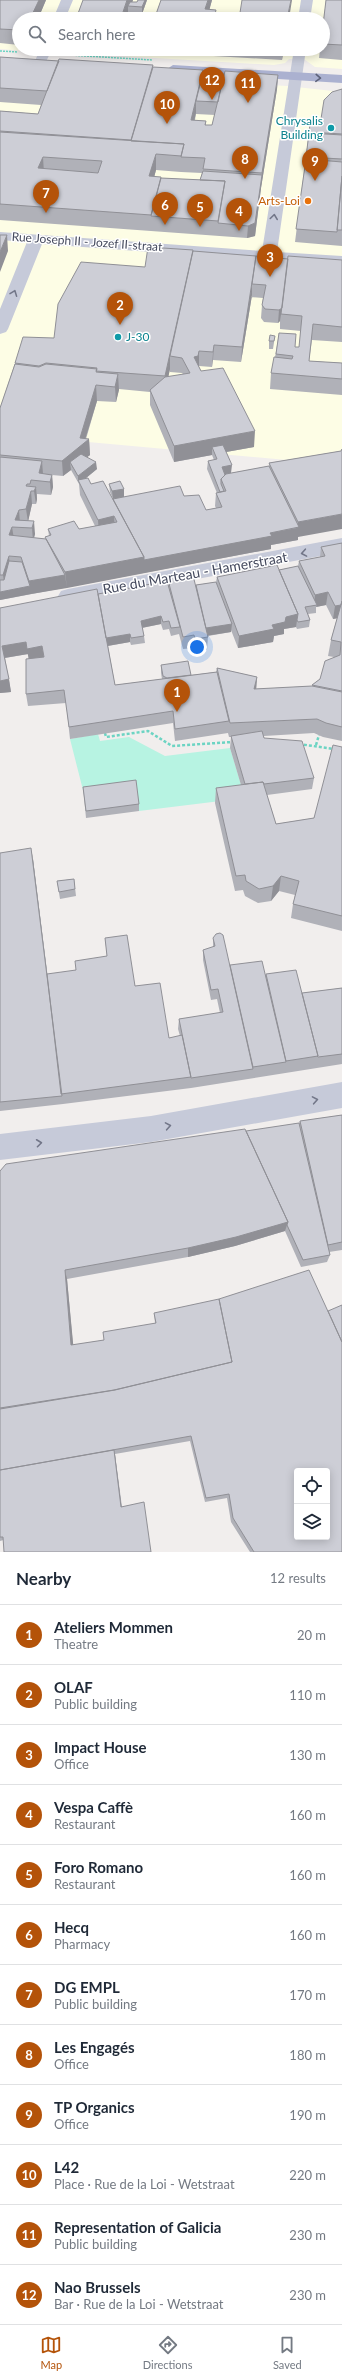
<!DOCTYPE html>
<html lang="en">
<head>
<meta charset="utf-8">
<style>
	:root { --surface:#fff; --page:#f6f6f7; --text:#1f2937; --muted:#747a83; --line:#e0e1e3; --accent:#b45309 }
	body { margin:0; font-family:Lato,sans-serif; background:var(--page); color:var(--text) }
	.controls { position:absolute; right:12px; bottom:12px; display:grid; overflow:hidden; border-radius:4px; box-shadow:0 2px 10px #0003 }
	.controls button { width:36px; height:36px; display:grid; place-items:center; padding:0; border:0; border-bottom:1px solid var(--line); background:var(--surface); color:var(--text); font:20px sans-serif }
	.you { position:absolute; left:197px; top:647px; width:14px; height:14px; margin:-10px; border:3px solid #fff; border-radius:50%; background:#1a73e8; box-shadow:0 0 0 6px #1a73e833 }
	.badge { display:grid; place-items:center; width:26px; height:26px; border-radius:50%; background:var(--accent); color:#fff; font-size:13px; font-weight:700 }
	.pin { position:absolute; translate:-50% -33px; filter:drop-shadow(0 1px 2px #0008) }
	.pin::after { content:''; position:absolute; top:21px; width:14px; height:12px; background:inherit; clip-path:polygon(0 0,100% 0,50% 100%) }
	.list { margin:0; padding:0; list-style:none }
	h2 { display:flex; justify-content:space-between; align-items:center; height:52px; margin:0; padding:0 16px; font-size:17px }
	h2 small { font-size:13px; font-weight:400; color:var(--muted) }
	.list li { display:grid; grid-template-columns:26px 1fr auto; gap:12px; align-items:center; box-sizing:border-box; height:60px; padding:0 16px; border-top:1px solid var(--line) }
	.list b { display:block; font-size:15px; white-space:nowrap }
	.list p { margin:0; font-size:13px; white-space:nowrap; color:var(--muted) }
	.list em { font-size:13px; font-style:normal; color:var(--muted) }
	.icon { flex:none; width:22px; height:22px; fill:none; stroke:currentColor; stroke-width:2; stroke-linecap:round; stroke-linejoin:round }
	.map { position:relative; flex:none; width:342px; height:1552px; overflow:hidden }
	.search { position:absolute; background:var(--surface); box-shadow:0 2px 10px #0003; left:12px; right:12px; top:12px; height:44px; display:flex; align-items:center; gap:10px; box-sizing:border-box; padding:0 14px; border-radius:22px; color:var(--muted); font-size:15px }
	.sheet { height:772px; background:var(--surface) }
	nav { display:flex; justify-content:space-around; align-items:center; box-sizing:border-box; height:56px; border-top:1px solid var(--line); background:var(--surface); font-size:11px; color:var(--muted) }
	nav a { display:grid; justify-items:center; gap:2px }
	nav .on { color:var(--accent) }
	.map>svg:first-child { display:block }
	.commercial { fill:#fdfde5 }
	.green { fill:#b7f3e2 }
	.lines { fill:none; stroke-linecap:round; stroke-linejoin:round }
	.path-far1 { stroke:#6cd4c3; stroke-width:1.5; stroke-dasharray:2 1; stroke-linecap:butt }
	.path { stroke:#6cd4c3; stroke-width:2.5; stroke-dasharray:3 2; stroke-linecap:butt }
	.lane { fill:#c6cad9; fill-rule:evenodd }
	.street { fill:#c6cad9; fill-rule:evenodd }
	.primary { fill:#abb1d0; fill-rule:evenodd }
	.wall { fill:#b0b1b8; fill-rule:evenodd }
	.shaded-wall { fill:#909096 }
	.building { fill:#cdced6; stroke:#909096; fill-rule:evenodd }
	.oneway { stroke:#5e637a }
	.oneway2 { stroke:#727688 }
	.culture-dot { fill:#0f9aa8; stroke:#fff; stroke-width:1.5 }
	.food-dot { fill:#e8710a; stroke:#fff; stroke-width:1.5 }
	.labels { text-anchor:middle; stroke-width:3; stroke-linejoin:round; paint-order:stroke }
	.far-culture-label { font-size:12px; fill:#0d838f; stroke:#fff; text-anchor:end }
	.far-food-label { font-size:12px; fill:#c56008; stroke:#fff; text-anchor:end }
	.far-street-label { font-size:12px; fill:#44495d; stroke:#fff }
	.street-label { font-size:14px; fill:#44495d; stroke:#fff }
</style>
</head>
<body>
<div class="map">
<svg width="342" height="1552" viewBox="0 0 342 1552">
	<rect width="100%" height="100%" fill="#f1eeed"/>
	<!-- commercial -->
	<path class="commercial" d="M0,0h342v69l-27,-2 -11,-8h-15l-4,4 -11,2 -204,-12 -14,-4h267v-30h-304v30h17l-11,2 -25,-2z
		M0,69l287,17 55,6v373l-342,-31z"/>
	<!-- green -->
	<path class="green" d="M98,734l2,7 29,-4 36,19 65,-8 15,50 -106,13 -55,-17 -14,-55z"/>
	<g class="lines">
		<!-- path-far1 -->
		<path class="path-far1" d="M0,51l18,1
			M69,55l83,5"/>
		<!-- path -->
		<path class="path" d="M105,733l1,4 42,-6 24,15 60,-4
			M299,744l35,5
			M316,745l3,-10"/>
		<!-- lane -->
		<path class="lane" d="M286,131l33,2 5,3 -5,3 -36,-3 -2,-2z"/>
		<!-- street -->
		<path class="street" d="M61,0h12l-8,19h-12z
			M301,0h12l-3,19h-12z
			M40,49h12l-7,15 -4,1 -6,-4z
			M294,49h12l-29,203 65,4v10l-300,-22 -34,85 -2,3 -6,2v-25l27,-67 -27,-2v-8l262,19z
			M342,538v14l-274,51 -7,-2 -3,-5 3,-5 7,-2z
			M342,1082v26l-191,34 -151,18v-26l151,-18z"/>
		<!-- primary -->
		<path class="primary" d="M173,65l169,10v8l-173,-11 -2,-3z"/>
	</g>
	<!-- wall -->
	<path class="wall" d="M0,0h46l-8,19h-19v26l-19,-2z
		M83,0h50l-1,2h5l1,-2h9l-5,14 -14,-1v3l27,1 6,-17h51l-3,10 7,9h-140z
		M324,0h18v60l-23,-2 1,-9h3v-24l3,-25z
		M93,49h191l-2,11z
		M0,57l59,4 94,4v2l50,5 21,2 54,1 -1,14 -16,99 -6,48 -8,2 -247,-18v-109l38,3 3,-9 -41,-3zM196,113v1l19,1 -3,10h-6v-4l-11,-1zM156,170l25,2 21,1 -2,7 -39,-2 -7,-1z
		M342,89v157l-47,-4 15,-118 10,1z
		M193,251l95,8 54,1v82l-30,-2 -3,21 33,2v32l-72,-6 1,-16 4,-16 4,-24 16,14h4l2,-16 -21,-2v-8l-2,2 -14,-1 -3,-4 1,-13 1,-7 -12,-1 1,-2 -11,67 -28,-2 -1,7 -13,-1v1l2,4 53,76 -28,5 5,21 38,-7v-3l72,-12 -43,86v3l-27,5v4l-271,51v-192l15,-45 39,-25 91,-71zM170,369v3l12,1 1,1 -15,3zM119,389l31,3v13l24,57 38,-7 2,5 -6,1 -1,8 10,24h-1l-1,13 1,2 -10,2 -22,-14 -71,3 -22,-15 -5,-6 11,-9 -10,-12 3,-2 -1,-16h-3l11,-38 19,1zM71,470l8,14 1,11 15,31 -16,3h-31l1,7 -4,1 1,2 -12,-1 1,-4 -7,-13 4,-17h4l1,-5v-5l14,1 2,-8 -1,-12 11,1z
		M275,336l-2,13h-4v-8z
		M109,484l15,5v8l-11,2 -3,-7z
		M342,543v198l-19,-4 -9,-4 -50,3v2l50,40 -2,11 -45,6 9,29 38,-6 28,-71v184l-51,-13 2,-14 2,-9 -16,-4 -8,10 -13,2 -13,-7 -2,-6 -8,1 -20,-88 1,-15 25,-3 -11,-37 1,-11h-2l-1,-4 -53,8 -2,-18 -103,16 -4,-36 -38,3 -2,-12 3,-35 -1,-5 -23,4 6,34 -11,1v-85l98,-14 69,-13v-5l29,9 20,-3 1,-5 62,-7 19,-4 1,-5 21,-4 1,-10zM326,605l7,14 4,-1 -6,22 -3,16 6,1 -14,22 -8,6v1l-56,3 1,-12 -40,-9 -1,4 -25,3 -30,-10v8l1,6 -47,6 -7,-39 22,-4 1,3 14,-2 -1,-7 -2,-8 19,-4 2,6 6,-1 2,7 8,-2 4,15 11,-1 1,4 12,-2 1,-14 23,-4v-2l7,18 35,-6 1,-6 10,-2v-5l12,-2 1,2 12,-2 1,-7 -2,-6 8,-1v-6z
		M83,787l56,17v7l-53,7z
		M0,853l33,6 15,120 28,-9 31,-14 -2,-18 30,48 34,52 11,-2 -2,-7 1,-10 41,-6 -3,-14 -6,1 -8,-40v-10l10,-3v-9l17,29 36,9 36,17 40,-5v76l-151,24 -128,16 -63,7z
		M74,879l2,17 -16,3 -3,-18z
		M342,1115v135l-13,2 1,3 -3,7 -26,5 -16,-36 -50,15 -47,11 -121,22 6,66 31,-5 51,-17 -1,-10 188,239h-92l-19,-30 -4,-24 -22,4 -15,-61 -75,13 7,53 -122,34v-370l299,-48 1,-2z"/>
	<!-- shaded-wall -->
	<path class="shaded-wall" d="M39,0h7l-8,19h-8z
		M127,0h6l-2,6h-3v7l-2,6 -4,-4z
		M145,0h2l-5,14v-7z
		M208,0h4l-5,19 -2,-10z
		M291,0h1l-3,19h-2z
		M216,10v9h-2z
		M283,49h1l-2,11z
		M203,70v14l-7,17v12l-5,22v-15z
		M278,75l-1,14 -16,99 -6,48 -8,2 1,-12 7,-3 7,-50z
		M156,154v16l-6,23 -1,-17z
		M43,157l1,16 -6,-5z
		M7,235l1,16 -8,21v-20z
		M193,250l-23,106v13l-5,24v-17z
		M256,256l-4,28v11l-11,67 1,-15z
		M282,308l-2,13 -2,2 1,-13z
		M214,345l-1,15 -1,7 1,-15z
		M199,351v15l-1,6 -4,-15z
		M118,374l1,16 -3,12 -1,-15z
		M96,385l1,16 -13,42 5,-4 1,16 -17,13 -3,-6 1,8 -8,6 -1,-15 18,-23z
		M255,431l-1,16 -39,7 -3,-7v8l-38,7v-16z
		M42,461l1,13 -4,-1z
		M96,462l1,7 -17,14 -2,-3v4v-8z
		M232,465l-1,8 -9,2v-8z
		M52,475l1,12 -2,8 -1,-13z
		M36,487l1,12 -1,5 -2,-13z
		M124,489v8l-11,2 -1,-8z
		M31,491l1,13 -4,18 -2,-13z
		M19,510l1,13 -5,-3z
		M342,514v15l-44,8v3l-27,5v4l-126,24 -1,-13 126,-27 27,-5 1,-6z
		M114,516l1,15 -16,4 -1,-15z
		M34,521l1,13 -2,7 -1,-13z
		M12,527l2,12 -5,-4z
		M9,556l1,12 -5,19 -2,-12z
		M144,557l1,16 -78,15 -2,-16z
		M65,575l2,13 -36,6 -2,-13z
		M30,586l1,8 -31,6v-8z
		M328,592l-2,13 -10,2 1,-2h-3l1,-10z
		M341,605l-2,13 -6,1 2,-13z
		M298,614l-2,13 -12,2v5l-10,2 -1,6 -35,6 1,-12 33,-11 14,-8z
		M161,616v8l-20,4v-7z
		M232,624l-1,8 -26,4 1,-8z
		M130,634v8l-23,4 -1,-8z
		M26,642l2,12 -24,4 -2,-12z
		M42,646l2,12 -15,3 -2,-12z
		M257,677l-1,15 -2,-3z
		M9,679l2,13 -11,1v-12z
		M31,848l2,11 29,235z
		M281,876l-2,15 -8,10 2,-15z
		M288,1222l-3,9 -50,15 -47,11v-9z
		M65,1270l2,9 7,74 -3,-8z
		M114,1450l1,5 7,56 -1,-4z"/>
	<!-- building -->
	<path class="building" d="M0,0h39l-9,19h-11v11l-19,-1z
		M83,0h44l-5,15 33,2 6,-17h47l-3,9 11,1 -2,9h-138z
		M138,0h7l-3,7 -14,-1 2,-4h7z
		M242,0h49l-4,19h-48z
		M326,0h16v45l-19,-1v-19z
		M0,57l59,4 -12,30 -47,-3z
		M59,59l94,6 -22,75 -131,-9v-20l38,3z
		M153,67l50,3 -12,50 15,1 -1,4h7l13,-54 53,4 -16,98 -59,-4 2,-11 -24,-1 3,-13 -53,-3z
		M203,72l21,2 -6,28 -22,-1z
		M342,89v45l-33,-2 1,-8 10,1 4,-25 8,-8z
		M0,132l184,12 -3,12 -25,-2 -7,22 12,1 -10,38 -151,-11zM43,157l59,4 -4,12 -60,-5z
		M309,133l33,2v24l-36,-2z
		M306,159l36,3v14l-5,56 -41,-3z
		M203,171l59,4 -7,48 -7,3 -30,-3 7,-42 -25,-1z
		M342,176v54h-5z
		M161,178l64,3 -7,40 -67,-5z
		M0,235h7l-7,17z
		M148,247l45,3 -28,126 -69,-5 1,-3 -51,-5 -7,3 -24,-3 8,-26 31,1 4,-34 23,-42 64,5z
		M193,251l63,5 -14,91 -28,-2 -1,7 -14,-1 -1,5 -4,1 7,14 22,-3 32,63 -81,15 -24,-56 15,-13 25,-4 -8,-15 -12,-2z
		M256,256l32,3 -6,49 -3,2 -14,-1 -3,-4 4,-20 -14,-1z
		M288,256l54,4v67l-29,-3 -4,37 33,2v16l-71,-6 3,-16 18,2 1,-3 -17,-2 3,-21 17,1 -1,13h4l3,-31 -21,-2z
		M270,335l5,1 -1,5h-5z
		M15,364l24,3 7,-3 51,5 -1,3 22,2 -3,13 -19,-2 -16,53 9,1 -27,22 -62,-6v-47z
		M223,445l9,20 -10,2 3,8 -4,4v5l3,7 -4,1 -12,-31 9,-2 -5,-12z
		M342,449v65l-44,8 -29,-59 72,-12z
		M81,454l15,8 -18,14 -8,-14z
		M0,457l42,4 -3,12 13,2 -2,7 -19,-2 -1,4h-3l-1,2 10,1 -2,4h-3l-5,18 -7,1 -4,10 19,1 -2,7 -20,-1 -3,8 37,4 19,36 -36,6 -8,-24 -12,-1 -6,19h-3z
		M269,466l30,61 -29,6 2,3 -128,24v-3l-31,-58 67,-13 4,10 15,-1 7,15 16,-3 -6,-14 10,-2 -5,-12 5,-5z
		M88,478l3,6 12,-3 41,76 -79,15 -20,-35 6,-2 -3,-6 26,-8 5,8 38,-7 -3,-6 -16,4 -20,-40z
		M120,481l4,8 -12,2 -3,-7z
		M342,543v58l-1,4 -6,1 -7,-14 -13,3 -16,-34 26,-5 -4,-9z
		M9,561l13,1 8,24 -30,6v-12h4z
		M277,565l21,49 -12,3 -1,5 -13,3 2,4 -35,7 -22,-59z
		M298,566l19,39 -12,2 5,13 -12,2 -1,-2 1,-6 -19,-44z
		M192,571l16,66 -13,2 -1,-4 -11,2 -16,-61z
		M167,581l13,46 -9,1 -2,-7 -6,1 -2,-6 -20,5 3,15 -13,2 -1,-4 -24,4 -8,-44z
		M216,582l16,42 -26,4 -10,-43z
		M97,589l18,96 102,-13 12,49 -54,8 -2,-18 -104,16 -5,-37 -38,4v-35l18,-2 -2,-11 -15,3 -1,-7 -24,4 7,33 -9,2v-73z
		M342,601v90l-30,-6 8,-6 5,-18 15,-6 1,-13 -10,-2z
		M188,661l3,14 -24,3 -4,-2 -2,-11z
		M217,668l40,9 -3,12 58,-3 30,6v35l-16,-4 -9,-4 -87,4z
		M262,731l2,7 38,3 12,37 -50,6 -1,-2 -18,2 -14,-48z
		M333,745l9,2v169l-49,-12 6,-23 -18,-5 -8,10 -14,3 -13,-8 -1,-6 -9,1 -20,-88 47,-6 13,42 38,-6z
		M136,780l3,24 -53,7 -3,-24z
		M31,848l31,248 -62,6v-249z
		M74,879l1,10 -16,3 -2,-11z
		M220,933l3,2 30,134 -62,9 -12,-59 44,-7 -5,-23 -7,1 -8,-40 12,-4 -2,-8 3,-4z
		M127,935l8,51 25,-3 9,55 13,-3 9,42 -130,17 -14,-120 29,-4 -1,-9 32,-5 -2,-18z
		M262,961l24,101 -33,5 -23,-102z
		M296,970l22,86 -32,5 -20,-87z
		M342,988v66l-24,3 -1,-1h1l-16,-63z
		M342,1115v127l-14,3 -28,-124z
		M299,1123l31,132 -27,5 -16,-35 1,-3 -42,-91z
		M245,1129l43,93 -52,15 -48,11 -123,22 6,75 33,-5 -1,-8 53,-9 -2,-10 65,-14 13,63 -118,28 -114,18v-237l6,-7z
		M309,1270l33,72v210h-88l-21,-34 -4,-24 -23,4 -15,-62 -191,34v-61l115,-19 117,-28 -13,-63zM297,1471h30v66h-30z
		M342,1305v37l-14,-31z
		M114,1450l7,57 23,-5 7,50h-147l-1,-15h-3v-67z"/>
	<!-- one-way arrows -->
	<defs><path id="oneway-chevron" d="M-2-3.5L2.5 0L-2 3.5" fill="none" stroke-width="1.6" stroke-linecap="round" stroke-linejoin="round"/></defs>
	<use class="oneway" href="#oneway-chevron" transform="translate(318 78) rotate(3)"/>
	<g class="oneway2">
		<use href="#oneway-chevron" transform="translate(274 217) rotate(-82)"/>
		<use href="#oneway-chevron" transform="translate(14 293) rotate(-69)"/>
		<use href="#oneway-chevron" transform="translate(304 553) rotate(170)"/>
		<use href="#oneway-chevron" transform="translate(315 1100) rotate(-10)"/>
		<use href="#oneway-chevron" transform="translate(168 1126) rotate(-10)"/>
		<use href="#oneway-chevron" transform="translate(39 1143) rotate(-7)"/>
	</g>
	<!-- markers -->
	<g class="culture-dot">
		<circle cx="331" cy="128" r="4"/>
		<circle cx="118" cy="337" r="4"/>
	</g>
	<circle class="food-dot" cx="308" cy="201" r="4"/>
	<g class="labels">
		<!-- far-culture labels -->
		<g class="far-culture-label">
			<text x="323" y="125">Chrysalis<tspan x="323" dy="14">Building</tspan></text>
			<text x="126" y="341" text-anchor="start">J-30</text>
		</g>
		<!-- far-food labels -->
		<g class="far-food-label">
			<text x="300" y="205">Arts-Loi</text>
		</g>
		<!-- far-street labels -->
		<g class="far-street-label">
			<text transform="translate(87 242) rotate(4)" y="4">Rue Joseph II - Jozef II-straat</text>
		</g>
		<!-- street labels -->
		<g class="street-label">
			<text transform="translate(195 573) rotate(-10)" y="5">Rue du Marteau - Hamerstraat</text>
		</g>
	</g>
</svg>
<div class="controls">
<button><svg class="icon" aria-label="locate" viewBox="0 0 24 24"><circle cx="12" cy="12" r="6"/><path d="M12 2v4M12 18v4M2 12h4M18 12h4"/></svg></button>
<button><svg class="icon" aria-label="layers" viewBox="0 0 24 24"><path d="M12 4l9 5-9 5-9-5zM3 14l9 5 9-5"/></svg></button>
</div>
<div class="you"></div>
<div class="pin badge" style="left:177px;top:712px">1</div>
<div class="pin badge" style="left:120px;top:325px">2</div>
<div class="pin badge" style="left:270px;top:277px">3</div>
<div class="pin badge" style="left:239px;top:231px">4</div>
<div class="pin badge" style="left:200px;top:227px">5</div>
<div class="pin badge" style="left:165px;top:225px">6</div>
<div class="pin badge" style="left:46px;top:213px">7</div>
<div class="pin badge" style="left:245px;top:179px">8</div>
<div class="pin badge" style="left:315px;top:181px">9</div>
<div class="pin badge" style="left:167px;top:124px">10</div>
<div class="pin badge" style="left:248px;top:103px">11</div>
<div class="pin badge" style="left:212px;top:100px">12</div>
<div class="search"><svg class="icon" aria-label="search" viewBox="0 0 24 24"><circle cx="10" cy="10" r="6"/><path d="M15 15l6 6"/></svg>Search here</div>
</div>
<section class="sheet">
<h2>Nearby<small>12 results</small></h2>
<ul class="list">
<li><span class="badge">1</span><div><b>Ateliers Mommen</b><p>Theatre</p></div><em>20 m</em></li>
<li><span class="badge">2</span><div><b>OLAF</b><p>Public building</p></div><em>110 m</em></li>
<li><span class="badge">3</span><div><b>Impact House</b><p>Office</p></div><em>130 m</em></li>
<li><span class="badge">4</span><div><b>Vespa Caffè</b><p>Restaurant</p></div><em>160 m</em></li>
<li><span class="badge">5</span><div><b>Foro Romano</b><p>Restaurant</p></div><em>160 m</em></li>
<li><span class="badge">6</span><div><b>Hecq</b><p>Pharmacy</p></div><em>160 m</em></li>
<li><span class="badge">7</span><div><b>DG EMPL</b><p>Public building</p></div><em>170 m</em></li>
<li><span class="badge">8</span><div><b>Les Engagés</b><p>Office</p></div><em>180 m</em></li>
<li><span class="badge">9</span><div><b>TP Organics</b><p>Office</p></div><em>190 m</em></li>
<li><span class="badge">10</span><div><b>L42</b><p>Place · Rue de la Loi - Wetstraat</p></div><em>220 m</em></li>
<li><span class="badge">11</span><div><b>Representation of Galicia</b><p>Public building</p></div><em>230 m</em></li>
<li><span class="badge">12</span><div><b>Nao Brussels</b><p>Bar · Rue de la Loi - Wetstraat</p></div><em>230 m</em></li>
</ul>
</section>
<nav>
<a class="on"><svg class="icon" aria-label="map" viewBox="0 0 24 24"><path d="M3 6l6-2 6 2 6-2v14l-6 2-6-2-6 2zM9 4v14M15 6v14"/></svg>Map</a>
<a><svg class="icon" aria-label="directions" viewBox="0 0 24 24"><path d="M12 3l9 9-9 9-9-9zM9 14v-3h6M13 9l2 2-2 2"/></svg>Directions</a>
<a><svg class="icon" aria-label="saved" viewBox="0 0 24 24"><path d="M7 4h10v16l-5-4-5 4z"/></svg>Saved</a>
</nav>
</body>
</html>
